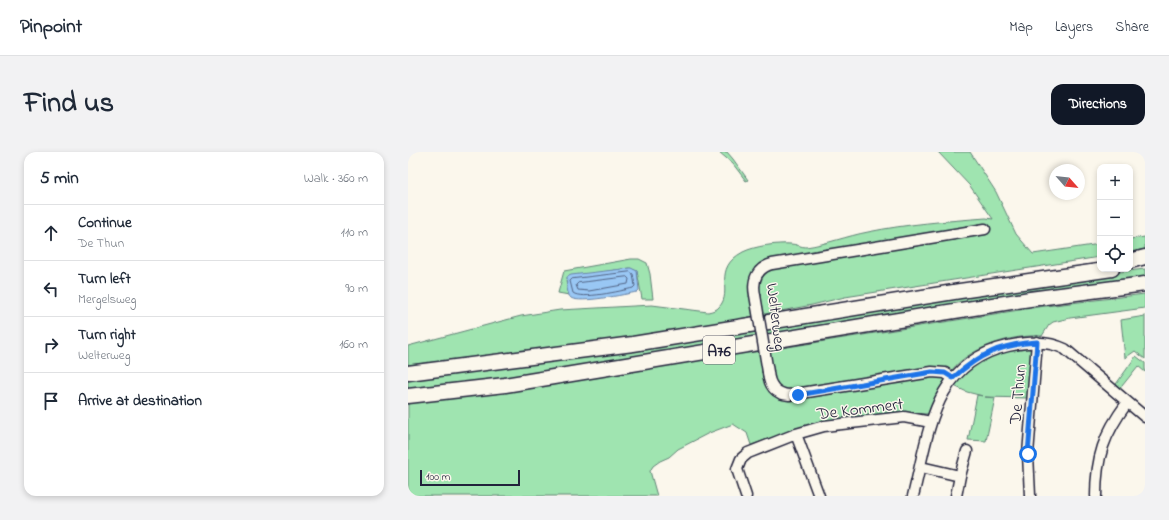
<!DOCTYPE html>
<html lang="en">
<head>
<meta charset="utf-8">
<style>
	:root { --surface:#fff; --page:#f2f2f3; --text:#1f2937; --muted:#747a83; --line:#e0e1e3; --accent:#111827 }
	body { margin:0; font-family:"Indie Flower",sans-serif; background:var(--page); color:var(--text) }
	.controls { position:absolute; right:12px; top:12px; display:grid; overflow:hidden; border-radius:8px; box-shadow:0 2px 6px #0003 }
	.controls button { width:36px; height:36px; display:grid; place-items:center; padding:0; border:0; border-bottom:1px solid var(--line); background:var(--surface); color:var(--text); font:20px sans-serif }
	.compass { position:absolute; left:641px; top:12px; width:36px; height:36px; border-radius:50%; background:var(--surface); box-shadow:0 2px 6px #0003; rotate:117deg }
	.scale { position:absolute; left:12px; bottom:10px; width:100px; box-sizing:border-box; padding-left:4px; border:2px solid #22223b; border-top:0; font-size:11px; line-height:14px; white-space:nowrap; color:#22223b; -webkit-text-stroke:3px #fbf7ec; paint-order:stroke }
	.stop { position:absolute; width:12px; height:12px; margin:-9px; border:3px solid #1a73e8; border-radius:50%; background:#fff }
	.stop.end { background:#1a73e8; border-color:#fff; box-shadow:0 1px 4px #0008 }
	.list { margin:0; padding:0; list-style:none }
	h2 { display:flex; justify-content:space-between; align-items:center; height:52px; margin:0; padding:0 16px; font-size:17px }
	h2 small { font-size:13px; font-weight:400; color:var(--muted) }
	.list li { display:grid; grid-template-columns:26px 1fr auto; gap:12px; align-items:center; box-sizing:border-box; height:56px; padding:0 16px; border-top:1px solid var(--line) }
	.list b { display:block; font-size:15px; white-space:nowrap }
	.list p { margin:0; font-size:13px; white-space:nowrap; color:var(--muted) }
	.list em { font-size:13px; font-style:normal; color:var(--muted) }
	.icon { flex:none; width:22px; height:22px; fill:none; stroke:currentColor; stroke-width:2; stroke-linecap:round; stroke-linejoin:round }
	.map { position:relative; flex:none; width:737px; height:344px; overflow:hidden; border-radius:12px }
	header { display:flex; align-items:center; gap:24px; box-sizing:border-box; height:56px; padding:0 20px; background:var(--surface); border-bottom:1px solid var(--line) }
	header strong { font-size:19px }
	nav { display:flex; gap:22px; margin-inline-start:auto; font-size:14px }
	.intro { display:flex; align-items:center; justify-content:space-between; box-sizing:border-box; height:96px; padding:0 24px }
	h1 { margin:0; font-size:28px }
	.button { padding:10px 18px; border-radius:12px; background:var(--accent); color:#fff; font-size:14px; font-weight:700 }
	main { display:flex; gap:24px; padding:0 24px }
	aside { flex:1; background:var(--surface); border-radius:12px; box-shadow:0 2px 6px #0003 }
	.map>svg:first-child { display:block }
	.green { fill:#9fe4b0; stroke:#608376 }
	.water { fill:#99c7f4; stroke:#6985aa }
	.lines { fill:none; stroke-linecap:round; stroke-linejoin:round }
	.shore { stroke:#526485; stroke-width:1 }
	.minor-casing { stroke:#22223b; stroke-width:13 }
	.highway-casing { stroke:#22223b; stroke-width:17 }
	.minor { stroke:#fbf7ec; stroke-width:10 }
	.highway { stroke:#fbf7ec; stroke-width:14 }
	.minor-bridge-casing { stroke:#22223b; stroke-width:13; stroke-linecap:butt }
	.minor-bridge { stroke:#fbf7ec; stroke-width:10 }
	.route { stroke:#1a73e8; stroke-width:5 }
	.labels { text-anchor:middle; stroke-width:3; stroke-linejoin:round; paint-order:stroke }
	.shield { fill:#fbf7ec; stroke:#636270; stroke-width:1 }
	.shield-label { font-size:16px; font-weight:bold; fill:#22223b }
	.street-label { font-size:17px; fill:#22223b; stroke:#fbf7ec }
</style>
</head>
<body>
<header>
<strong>Pinpoint</strong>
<nav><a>Map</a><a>Layers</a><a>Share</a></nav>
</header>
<div class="intro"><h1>Find us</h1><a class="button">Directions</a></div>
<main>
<aside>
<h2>5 min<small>Walk · 360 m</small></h2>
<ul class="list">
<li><svg class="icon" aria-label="ahead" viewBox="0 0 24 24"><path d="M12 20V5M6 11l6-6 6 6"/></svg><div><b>Continue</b><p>De Thun</p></div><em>110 m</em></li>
<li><svg class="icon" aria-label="left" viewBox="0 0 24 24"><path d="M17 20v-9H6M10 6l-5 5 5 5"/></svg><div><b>Turn left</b><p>Mergelsweg</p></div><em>90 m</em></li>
<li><svg class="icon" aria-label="right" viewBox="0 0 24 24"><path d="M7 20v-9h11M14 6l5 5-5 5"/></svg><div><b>Turn right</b><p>Welterweg</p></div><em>160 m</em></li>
<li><svg class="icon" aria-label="arrive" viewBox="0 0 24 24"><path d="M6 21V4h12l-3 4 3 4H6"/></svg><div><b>Arrive at destination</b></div></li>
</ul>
</aside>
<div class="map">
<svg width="737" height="344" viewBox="0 0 737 344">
	<rect width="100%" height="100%" fill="#fbf7ec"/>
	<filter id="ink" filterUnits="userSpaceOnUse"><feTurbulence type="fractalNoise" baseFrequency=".025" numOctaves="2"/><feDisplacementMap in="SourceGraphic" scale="8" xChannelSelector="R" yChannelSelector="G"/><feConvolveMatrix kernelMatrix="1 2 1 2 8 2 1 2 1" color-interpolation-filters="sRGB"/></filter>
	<g filter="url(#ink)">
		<!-- green -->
		<path class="green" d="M311,0h8l6,7 15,21 -2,1 -13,-17z
			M530,0h32l26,40 20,42 17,20 67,-10v13l-255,40 -33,8 -94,18 -137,22 -173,20v-19l113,-30 39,-6 92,-5 56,7c4,-1 9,-2 11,-5 15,-15 -8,-38 24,-55 12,-6 34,-9 48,-8 5,0 10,3 15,3 21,-3 41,-11 62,-15 39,-8 78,-11 118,-14l7,1 -23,-33z
			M737,85v12l-15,3v-13z
			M223,107h8l8,4 3,11 3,25h-11l-5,-28 -7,-3 -22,3 -42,10 3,14 -11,-2 6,-22z
			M737,117v12l-536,83 -201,27v-11l144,-19 507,-82z
			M737,142v14l-75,10 -17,4 -4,3 -7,11c-28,-2 -72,11 -90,34l-14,-2 -139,24 -18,-2 -6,-7 -6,-33 269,-43z
			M737,164v43l-10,-8 -10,7 -4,-38z
			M622,195h2v3l-5,48 -42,-1 10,1 -9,43 -18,-1 9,-45 6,1 -16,-4 -13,-6c11,-15 29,-29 48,-34 8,-3 18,-3 28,-5z
			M352,197l15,45 153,-20 18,4 -7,12 -9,24c-12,0 -23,-2 -35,-2l-78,10 -66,23 -4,-12 -14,-9 -24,9 -31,16 -9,8 -9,4 -7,5 -3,5 7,25h-249v-93l77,-9z
			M728,204l9,7v9l-7,-6 -20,25 -4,-4z"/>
		<!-- water -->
		<path class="water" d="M223,116l6,3 2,19 -2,2c-11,2 -57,12 -66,6 -4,-3 -5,-16 -4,-21l4,-2z"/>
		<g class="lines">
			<!-- shore -->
			<path class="shore" d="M222,120l3,2 2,12 -2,2c-12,3 -51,12 -60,5l-3,-12 2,-2z
				M219,125l2,2 -1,5 -39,7 -11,-1 -2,-5 2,-2z"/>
			<!-- minor casing -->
			<g class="minor-casing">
				<path id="minor" d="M347,143c-3,-15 2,-27 17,-31l213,-35
					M360,220c1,13 7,22 21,23l143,-23 13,1 8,5
					M388,282l23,62
					M513,315l39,9
					M338,344l-9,-27 4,-10 7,-6 48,-19 28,-8 80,-9 27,5
					M505,344c16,-62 19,-133 95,-150 20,-4 38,-6 57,3l80,68
					M548,344l4,-20 7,-25
					M622,344l-2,-42 9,-112
					M688,344c0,-39 8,-62 31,-93"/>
			</g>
			<!-- highway casing -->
			<g class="highway-casing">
				<path id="highway" d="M722,109l15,-4
					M0,221l225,-29 327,-53 152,-22
					M0,244l97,-11 418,-69 107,-17 115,-15"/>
			</g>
			<!-- minor -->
			<use href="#minor" class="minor"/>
			<!-- highway -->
			<use href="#highway" class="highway"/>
			<!-- minor-bridge casing -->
			<g class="minor-bridge-casing">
				<path id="minor-bridge" d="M347,143l13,77"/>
			</g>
			<!-- minor-bridge -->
			<use href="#minor-bridge" class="minor-bridge"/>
		</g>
	</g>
	<g class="lines" filter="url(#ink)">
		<!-- route -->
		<path class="route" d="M390,243l134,-23 13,1 8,5c26,-24 49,-34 84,-36l-9,112"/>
	</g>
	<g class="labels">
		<!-- shield labels -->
		<rect class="shield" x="295" y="184" width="32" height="28" rx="3"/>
		<g class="shield-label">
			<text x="311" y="204">A76</text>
		</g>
		<!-- street labels -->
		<g class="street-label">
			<text transform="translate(369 165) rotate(83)" y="6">Welterweg</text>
			<text transform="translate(609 242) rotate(-85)" y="6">De Thun</text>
			<text transform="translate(452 256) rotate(-7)" y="6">De Kommert</text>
		</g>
	</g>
</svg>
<div class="controls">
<button>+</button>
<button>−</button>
<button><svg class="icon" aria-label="locate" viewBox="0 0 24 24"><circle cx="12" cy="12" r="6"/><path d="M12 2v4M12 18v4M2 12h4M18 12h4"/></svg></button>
</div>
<svg class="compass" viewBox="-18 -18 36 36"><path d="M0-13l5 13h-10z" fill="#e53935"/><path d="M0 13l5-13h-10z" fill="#747a83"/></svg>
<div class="scale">100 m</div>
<div class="stop" style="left:620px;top:302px"></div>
<div class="stop end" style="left:390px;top:243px"></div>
</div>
</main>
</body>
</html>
